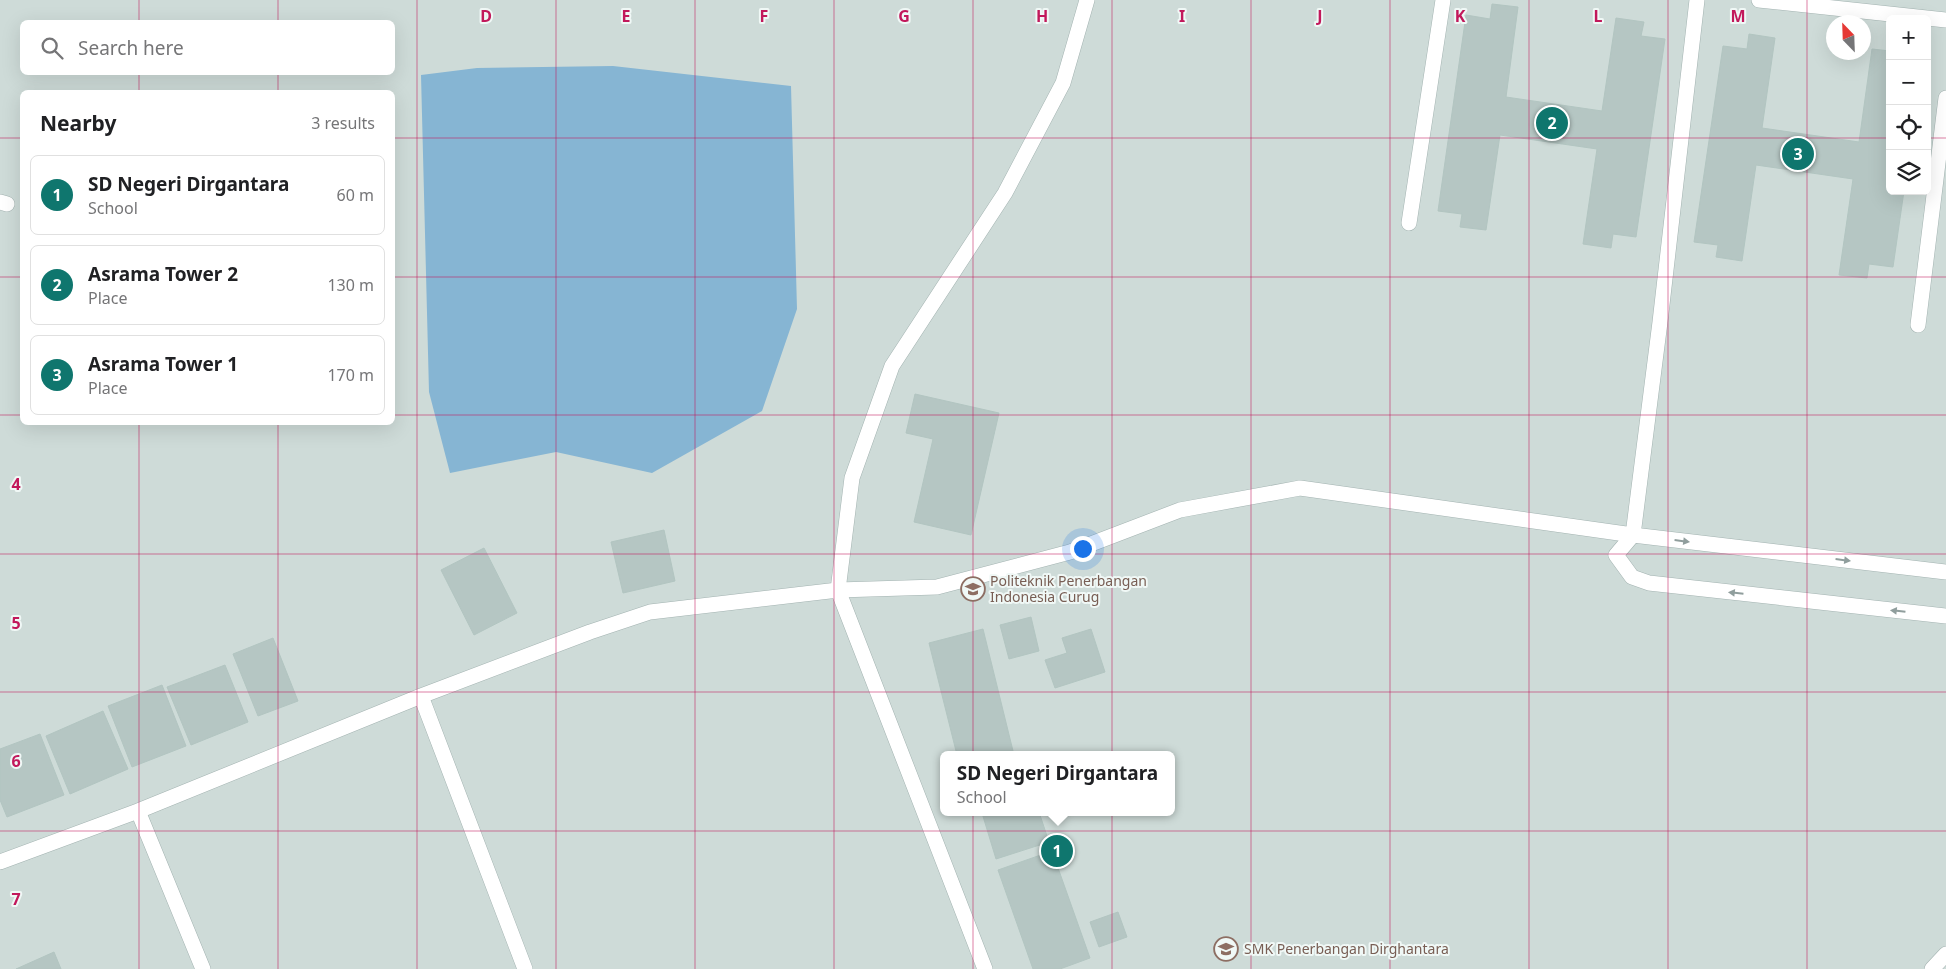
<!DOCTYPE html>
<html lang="en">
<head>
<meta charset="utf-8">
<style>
	:root { --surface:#fff; --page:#f6f6f6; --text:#202124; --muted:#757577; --line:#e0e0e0; --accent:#0f766e }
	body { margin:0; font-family:"Noto Sans",sans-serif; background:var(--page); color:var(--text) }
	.controls { position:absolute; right:15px; top:15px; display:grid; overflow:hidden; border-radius:8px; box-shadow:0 5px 20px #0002 }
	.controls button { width:45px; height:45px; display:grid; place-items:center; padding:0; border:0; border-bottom:1px solid var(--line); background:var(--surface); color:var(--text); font:25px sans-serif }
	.compass { position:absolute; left:1826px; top:15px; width:45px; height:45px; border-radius:50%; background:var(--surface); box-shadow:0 5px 20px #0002; rotate:337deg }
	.you { position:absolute; left:1082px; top:548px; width:18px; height:18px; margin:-12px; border:4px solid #fff; border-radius:50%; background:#1a73e8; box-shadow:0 0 0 8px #1a73e833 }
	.badge { display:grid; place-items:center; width:32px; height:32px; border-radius:50%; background:var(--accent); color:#fff; font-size:16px; font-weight:700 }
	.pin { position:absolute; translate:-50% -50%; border:2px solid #fff; box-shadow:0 1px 5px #0006 }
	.popup { position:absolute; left:940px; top:751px; width:235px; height:65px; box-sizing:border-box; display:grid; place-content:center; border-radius:8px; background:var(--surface); filter:drop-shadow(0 1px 4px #0005); font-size:16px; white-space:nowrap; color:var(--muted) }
	.popup b { font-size:19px; color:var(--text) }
	.popup::after { content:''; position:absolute; left:50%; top:100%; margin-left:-10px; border:10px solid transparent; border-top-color:var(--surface) }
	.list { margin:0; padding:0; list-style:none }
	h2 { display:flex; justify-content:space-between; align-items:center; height:65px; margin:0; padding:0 20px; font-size:21px }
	h2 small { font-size:16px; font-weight:400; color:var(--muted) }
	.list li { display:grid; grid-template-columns:32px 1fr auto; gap:15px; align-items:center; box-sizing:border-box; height:80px; margin:0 10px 10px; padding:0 10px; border:1px solid var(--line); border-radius:8px }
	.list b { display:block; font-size:19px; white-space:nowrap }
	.list p { margin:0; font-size:16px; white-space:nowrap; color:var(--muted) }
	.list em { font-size:16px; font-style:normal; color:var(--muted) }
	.icon { flex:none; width:28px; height:28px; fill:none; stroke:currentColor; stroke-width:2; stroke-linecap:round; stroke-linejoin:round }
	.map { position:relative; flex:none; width:1946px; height:969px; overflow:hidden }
	.search { position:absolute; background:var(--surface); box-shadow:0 5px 20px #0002; left:20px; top:20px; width:375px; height:55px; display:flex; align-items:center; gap:12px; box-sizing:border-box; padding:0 18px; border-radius:8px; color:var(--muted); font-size:19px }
	.panel { position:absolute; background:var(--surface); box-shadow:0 5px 20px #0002; left:20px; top:90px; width:375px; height:335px; border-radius:8px }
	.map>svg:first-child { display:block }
	.built { fill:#cedbd8; fill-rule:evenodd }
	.water { fill:#86b5d3 }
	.building { fill:#b5c6c3; stroke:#b2c5c1 }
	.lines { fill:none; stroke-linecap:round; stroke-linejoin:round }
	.minor-casing { stroke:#a3b3b1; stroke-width:16 }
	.minor { stroke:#fff; stroke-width:15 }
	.oneway { fill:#909e9d }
	.grid { fill:none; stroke:#c2185b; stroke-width:1; stroke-opacity:0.55 }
	.labels { text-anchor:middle; stroke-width:4; stroke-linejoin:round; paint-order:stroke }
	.education-label { font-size:14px; fill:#785e54; stroke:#f0f8f6; text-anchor:start }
	.grid-label { font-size:16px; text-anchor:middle; font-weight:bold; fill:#c2185b; stroke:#f0f8f6; stroke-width:4; stroke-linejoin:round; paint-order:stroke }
</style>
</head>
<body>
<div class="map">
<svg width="1946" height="969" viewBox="0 0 1946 969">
	<rect width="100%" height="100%" fill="#e0ebe9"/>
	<!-- built -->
	<path class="built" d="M0,0h1946v969h-1946zM1890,19h37v172h-37zM22,22h370v50h-370zM1834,22h30v30h-30zM22,92h370v330h-370zM943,755h228v57h-228z"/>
	<!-- water -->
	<path class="water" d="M613,66l178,20 6,223 -35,102 -110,62 -96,-21 -106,21 -21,-81 -8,-317 56,-7z"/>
	<!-- building -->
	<path class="building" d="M1492,4l26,3 -12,90 96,14 14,-93 28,4 -3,14 24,3 -29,198 -23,-3 -2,14 -28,-4 14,-95 -97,-14 -14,95 -26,-3 2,-13 -24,-3 28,-196 24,4z
		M1749,34l26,4 -13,90 97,14 13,-93 18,2v140h14l-11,76 -24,-3 -2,14 -28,-3 14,-96 -97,-14 -14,96 -26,-4 2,-12 -24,-3 29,-196 24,3z
		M915,394l84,19 -28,122 -57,-13 19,-83 -27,-6z
		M664,530l11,51 -52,12 -12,-51z
		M484,548l33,65 -43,22 -33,-65z
		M1031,617l8,34 -30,8 -9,-34z
		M983,629l31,126h-57l-28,-112z
		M1091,629l14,43 -50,16 -10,-28 22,-7 -5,-15z
		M273,638l25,63 -40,15 -25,-62z
		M225,665l23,57 -57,23 -24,-58z
		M162,685l24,61 -54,21 -24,-61z
		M103,711l25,58 -58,25 -24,-58z
		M40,734l24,61 -57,22 -7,-17v-51z
		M985,812h54l10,30 -53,17 -14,-46z
		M1052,851l38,107 -30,11h-27l-35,-99z
		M1118,912l9,25 -28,10 -9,-25z
		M54,952l7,17h-45z"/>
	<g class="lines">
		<!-- minor casing -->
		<g class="minor-casing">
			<path id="minor" d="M1697,0l-37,322 -27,213 -17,20 16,22 17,6 297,33
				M1759,0l187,20
				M0,202l7,2
				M1409,223l34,-223
				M1918,325l28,-227
				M421,696l104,273
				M138,811l65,158
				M0,862l138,-51 283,-115 169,-64 60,-20 188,-22 99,-3 133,-35 110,-42 120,-22 333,47 313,37
				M985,969l-147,-379 14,-112 40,-112 113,-173 58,-110 24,-83
				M1932,969l14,-15"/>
		</g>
		<!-- minor -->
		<use href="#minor" class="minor"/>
	</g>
	<!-- one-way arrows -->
	<defs><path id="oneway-solid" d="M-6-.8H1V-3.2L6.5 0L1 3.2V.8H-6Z" transform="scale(1.25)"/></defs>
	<g class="oneway">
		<use href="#oneway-solid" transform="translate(1682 541) rotate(7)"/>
		<use href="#oneway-solid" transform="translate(1843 560) rotate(7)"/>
		<use href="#oneway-solid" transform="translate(1736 593) rotate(-174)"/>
		<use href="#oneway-solid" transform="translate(1898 611) rotate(-174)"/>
	</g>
	<!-- grid -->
	<path class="grid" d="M139,0v22M278,0v22M417,0v969M556,0v969M695,0v969M834,0v969M973,0v969M1112,0v969M1251,0v969M1390,0v969M1529,0v969M1668,0v969M1807,0v969M139,72v20M278,72v20M0,138h22M392,138h1498M1927,138h19M0,277h22M392,277h1554M0,415h22M392,415h1554M139,422v547M278,422v547M0,554h1946M0,692h1946M0,831h1946"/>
	<!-- icons -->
	<defs>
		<g id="university-ring" transform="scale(1.25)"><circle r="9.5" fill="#f0f8f6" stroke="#8d6e63" stroke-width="1.5"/><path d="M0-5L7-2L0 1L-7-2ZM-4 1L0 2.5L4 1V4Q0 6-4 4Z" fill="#8d6e63"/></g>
		<g id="school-ring" transform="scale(1.25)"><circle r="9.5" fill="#f0f8f6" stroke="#8d6e63" stroke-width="1.5"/><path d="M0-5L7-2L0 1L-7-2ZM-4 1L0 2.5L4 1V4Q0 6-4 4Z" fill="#8d6e63"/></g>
	</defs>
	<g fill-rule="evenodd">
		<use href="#university-ring" x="973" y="589"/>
		<use href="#school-ring" x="1226" y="949"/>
	</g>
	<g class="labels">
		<!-- education labels -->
		<g class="education-label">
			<text x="990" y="586">Politeknik Penerbangan<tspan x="990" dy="16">Indonesia Curug</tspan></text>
			<text x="1244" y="954">SMK Penerbangan Dirghantara</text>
		</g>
	</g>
	<g class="grid-label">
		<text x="486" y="22">D</text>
		<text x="626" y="22">E</text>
		<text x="764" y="22">F</text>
		<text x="904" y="22">G</text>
		<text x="1042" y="22">H</text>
		<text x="1182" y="22">I</text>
		<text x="1320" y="22">J</text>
		<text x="1460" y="22">K</text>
		<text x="1598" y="22">L</text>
		<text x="1738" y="22">M</text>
		<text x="16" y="490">4</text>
		<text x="16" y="629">5</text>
		<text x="16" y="767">6</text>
		<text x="16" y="905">7</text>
	</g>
</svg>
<div class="controls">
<button>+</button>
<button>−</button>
<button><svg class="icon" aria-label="locate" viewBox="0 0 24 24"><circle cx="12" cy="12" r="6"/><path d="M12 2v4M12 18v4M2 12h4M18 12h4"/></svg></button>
<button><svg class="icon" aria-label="layers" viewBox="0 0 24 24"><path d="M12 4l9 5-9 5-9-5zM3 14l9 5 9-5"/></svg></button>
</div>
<svg class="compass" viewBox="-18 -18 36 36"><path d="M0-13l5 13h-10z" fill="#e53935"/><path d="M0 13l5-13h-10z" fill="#757577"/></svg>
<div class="you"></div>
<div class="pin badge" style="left:1057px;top:851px">1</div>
<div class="popup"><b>SD Negeri Dirgantara</b>School</div>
<div class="pin badge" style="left:1552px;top:123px">2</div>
<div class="pin badge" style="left:1798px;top:154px">3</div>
<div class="search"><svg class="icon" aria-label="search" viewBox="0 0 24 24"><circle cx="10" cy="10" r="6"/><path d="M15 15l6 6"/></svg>Search here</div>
<section class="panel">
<h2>Nearby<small>3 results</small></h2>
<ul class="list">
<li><span class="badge">1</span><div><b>SD Negeri Dirgantara</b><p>School</p></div><em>60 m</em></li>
<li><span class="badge">2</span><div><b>Asrama Tower 2</b><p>Place</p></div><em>130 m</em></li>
<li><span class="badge">3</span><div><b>Asrama Tower 1</b><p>Place</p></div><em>170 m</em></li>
</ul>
</section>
</div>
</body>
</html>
